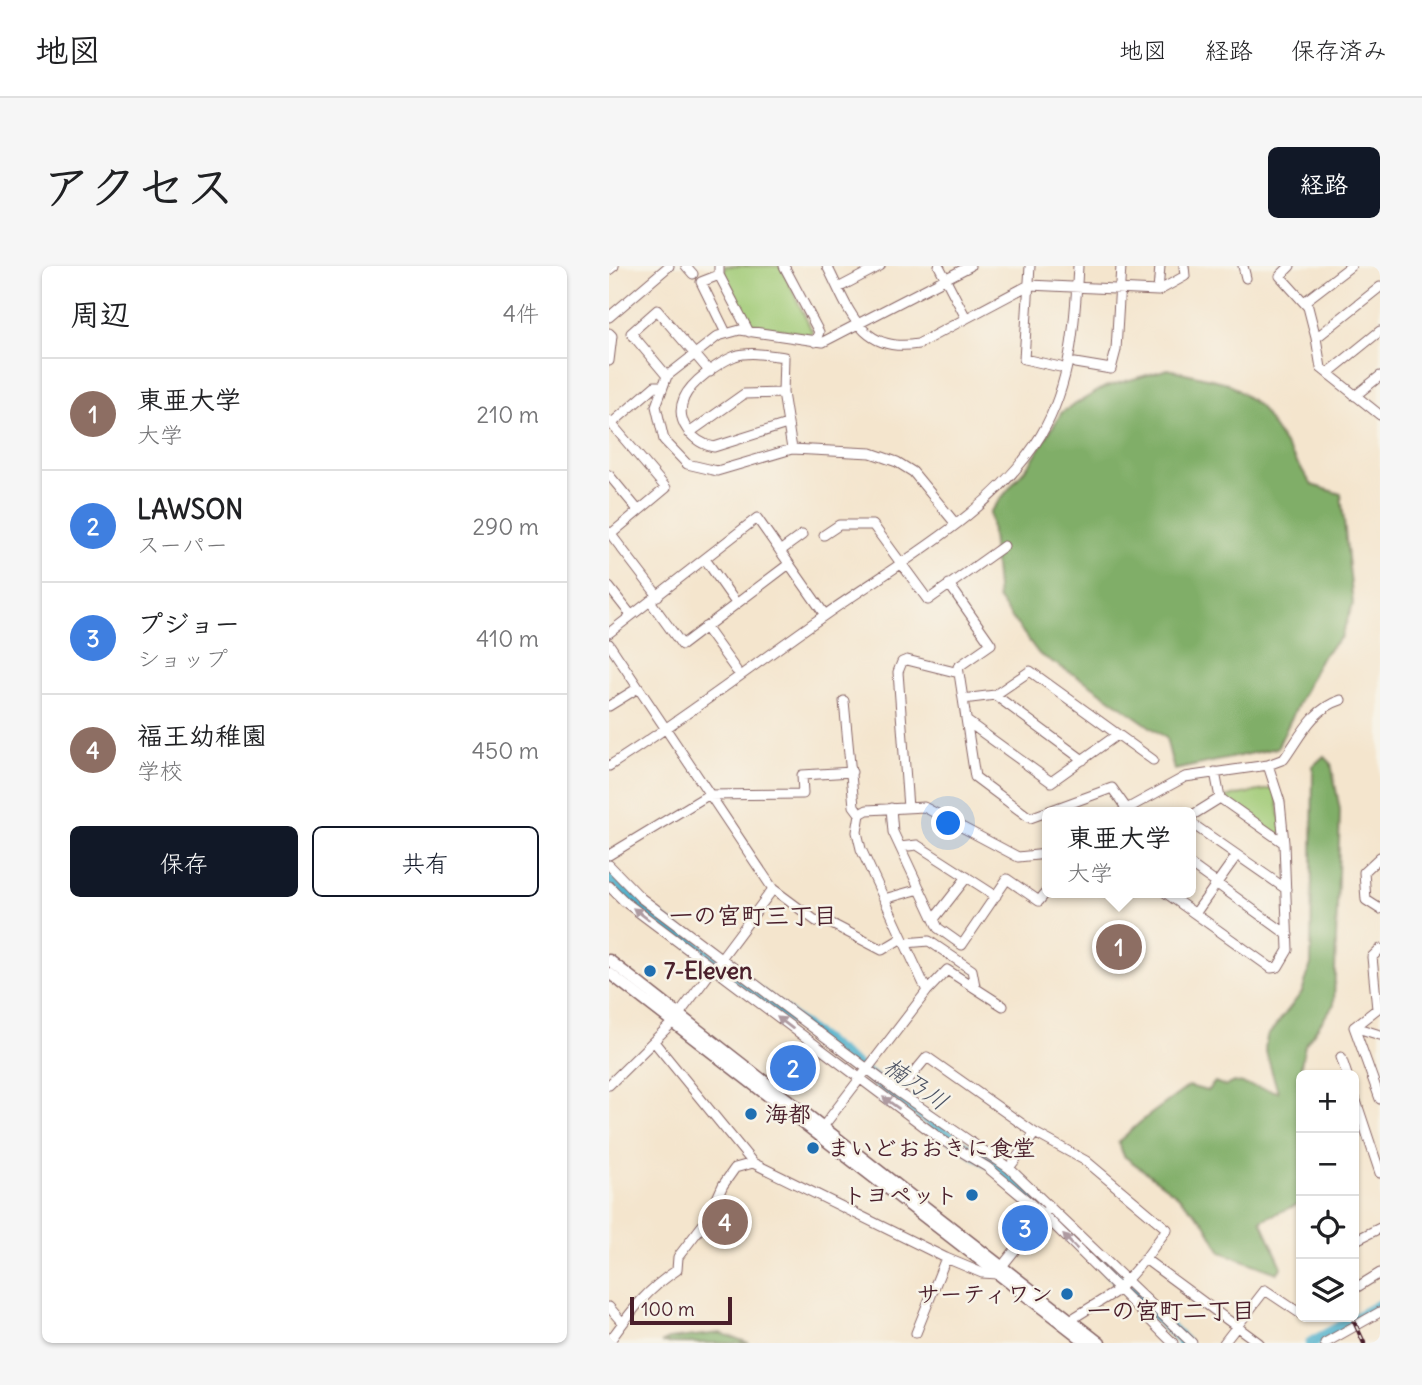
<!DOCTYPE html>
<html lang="ja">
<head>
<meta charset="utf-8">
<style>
	:root { --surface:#fff; --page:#f6f6f6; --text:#202124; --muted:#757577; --line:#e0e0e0; --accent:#111827 }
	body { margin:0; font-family:Delius,"Klee One",sans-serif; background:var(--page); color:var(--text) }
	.controls { position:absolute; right:21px; bottom:21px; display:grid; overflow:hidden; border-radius:10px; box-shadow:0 2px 5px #0004 }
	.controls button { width:63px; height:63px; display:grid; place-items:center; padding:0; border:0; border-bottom:2px solid var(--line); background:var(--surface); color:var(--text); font:35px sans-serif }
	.scale { position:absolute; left:21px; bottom:18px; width:102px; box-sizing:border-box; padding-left:7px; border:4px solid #4a1f2b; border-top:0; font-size:19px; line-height:24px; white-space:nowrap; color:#4a1f2b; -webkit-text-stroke:5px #f7f3e8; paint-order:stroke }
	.you { position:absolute; left:340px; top:558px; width:24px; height:24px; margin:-18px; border:5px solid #fff; border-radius:50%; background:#1a73e8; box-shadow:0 0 0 10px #1a73e833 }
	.badge { display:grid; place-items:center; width:46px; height:46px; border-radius:50%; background:var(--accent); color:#fff; font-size:23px; font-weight:700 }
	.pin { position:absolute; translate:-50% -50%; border:4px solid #fff; box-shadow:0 2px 7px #0006 }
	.popup { position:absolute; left:433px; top:541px; width:154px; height:91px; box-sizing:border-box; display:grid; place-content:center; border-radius:10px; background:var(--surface); filter:drop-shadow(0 2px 5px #0005); font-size:23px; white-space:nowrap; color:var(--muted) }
	.popup b { font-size:26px; color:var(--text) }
	.popup::after { content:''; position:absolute; left:50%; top:100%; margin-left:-14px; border:14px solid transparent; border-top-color:var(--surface) }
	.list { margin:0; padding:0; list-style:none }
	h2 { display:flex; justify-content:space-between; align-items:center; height:91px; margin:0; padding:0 28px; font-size:30px }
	h2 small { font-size:23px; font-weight:400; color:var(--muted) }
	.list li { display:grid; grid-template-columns:46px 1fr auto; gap:21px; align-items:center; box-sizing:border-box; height:112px; padding:0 28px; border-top:2px solid var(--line) }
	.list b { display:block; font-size:26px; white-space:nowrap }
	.list p { margin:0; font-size:23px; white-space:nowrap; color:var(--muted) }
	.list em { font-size:23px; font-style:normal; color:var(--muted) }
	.actions { display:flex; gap:14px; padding:21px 28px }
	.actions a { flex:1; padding:16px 0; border:2px solid var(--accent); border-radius:10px; text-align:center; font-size:24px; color:var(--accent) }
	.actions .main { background:var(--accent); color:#fff }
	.icon { flex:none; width:38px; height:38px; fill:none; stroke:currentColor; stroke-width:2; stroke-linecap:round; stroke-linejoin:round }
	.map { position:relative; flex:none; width:771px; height:1077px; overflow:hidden; border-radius:10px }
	header { display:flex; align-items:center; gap:42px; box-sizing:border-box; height:98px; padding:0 35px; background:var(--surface); border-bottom:2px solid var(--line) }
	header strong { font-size:33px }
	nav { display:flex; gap:38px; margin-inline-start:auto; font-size:24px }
	.intro { display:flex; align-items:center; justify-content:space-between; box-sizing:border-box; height:168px; padding:0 42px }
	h1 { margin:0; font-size:49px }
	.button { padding:18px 32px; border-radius:10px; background:var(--accent); color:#fff; font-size:24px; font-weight:700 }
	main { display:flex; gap:42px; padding:0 42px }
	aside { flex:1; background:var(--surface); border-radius:10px; box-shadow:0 2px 5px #0004 }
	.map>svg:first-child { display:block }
	.green { fill:#a0ca76; stroke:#757450; stroke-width:2 }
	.forest { fill:#80ae67; stroke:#656649; stroke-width:2 }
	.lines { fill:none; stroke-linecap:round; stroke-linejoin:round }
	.river { stroke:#4db0cc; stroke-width:12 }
	.minor-casing { stroke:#866464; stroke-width:11 }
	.major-casing { stroke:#866464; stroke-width:13 }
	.minor { stroke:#fff; stroke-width:9 }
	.major { stroke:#fff; stroke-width:10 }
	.rail-casing { stroke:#4a1f2b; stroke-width:4.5 }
	.rail { stroke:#f7f3e8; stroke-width:2; stroke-dasharray:5; stroke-linecap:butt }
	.oneway { fill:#ae9aa0 }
	.poi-dot { fill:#1f6fb2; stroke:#f7f3e8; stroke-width:2.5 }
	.labels { text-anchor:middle; stroke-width:5; stroke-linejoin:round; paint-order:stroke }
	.poi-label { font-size:23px; font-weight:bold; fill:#4a1f2b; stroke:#f7f3e8; text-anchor:start }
	.neighbourhood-label { font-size:24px; font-weight:bold; fill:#4a1f2b; stroke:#f7f3e8 }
	.water-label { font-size:24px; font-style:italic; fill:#4b5263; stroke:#f7f3e8 }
</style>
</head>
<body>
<header>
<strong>地図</strong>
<nav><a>地図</a><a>経路</a><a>保存済み</a></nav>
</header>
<div class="intro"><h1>アクセス</h1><a class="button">経路</a></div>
<main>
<aside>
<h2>周辺<small>4件</small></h2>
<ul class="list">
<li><span class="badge" style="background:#8d6e63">1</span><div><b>東亜大学</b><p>大学</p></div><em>210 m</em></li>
<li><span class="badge" style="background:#3f7fe0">2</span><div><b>LAWSON</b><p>スーパー</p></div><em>290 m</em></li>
<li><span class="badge" style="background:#3f7fe0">3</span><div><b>プジョー</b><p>ショップ</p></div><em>410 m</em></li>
<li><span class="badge" style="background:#8d6e63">4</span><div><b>福王幼稚園</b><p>学校</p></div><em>450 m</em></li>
</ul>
<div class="actions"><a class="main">保存</a><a>共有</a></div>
</aside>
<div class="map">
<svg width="771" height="1077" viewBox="0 0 771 1077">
	<rect width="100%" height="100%" fill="#f7f3e8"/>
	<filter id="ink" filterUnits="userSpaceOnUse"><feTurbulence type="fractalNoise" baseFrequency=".0143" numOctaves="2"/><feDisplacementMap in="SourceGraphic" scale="14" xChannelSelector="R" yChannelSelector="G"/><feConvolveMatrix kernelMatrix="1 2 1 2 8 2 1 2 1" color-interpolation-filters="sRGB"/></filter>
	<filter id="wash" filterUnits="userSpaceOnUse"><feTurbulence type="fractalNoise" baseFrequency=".00686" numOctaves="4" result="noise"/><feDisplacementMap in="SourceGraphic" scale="28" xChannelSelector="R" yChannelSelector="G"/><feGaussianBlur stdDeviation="1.57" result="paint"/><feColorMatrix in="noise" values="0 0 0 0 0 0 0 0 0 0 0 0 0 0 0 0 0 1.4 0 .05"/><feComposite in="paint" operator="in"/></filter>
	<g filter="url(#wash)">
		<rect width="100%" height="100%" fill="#f4e5cd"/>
		<!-- green -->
		<path class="green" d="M116,0h56l32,67 -4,2 -59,-12 -26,-50z
			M667,522l8,55 -64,-45z"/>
		<!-- forest -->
		<path class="forest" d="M559,103l60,14 32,24 52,78 29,9 12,110 -12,33 -21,22 -43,89 -103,22 -8,-32 -78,-55 -49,-29 -41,-55 -8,-87 41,-50 31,-50 43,-25z
			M715,490l7,7 9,47 -6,194 -29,41 -4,20 4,10h-4v128l-40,17 21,47 -5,6 -56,-21 -17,-30 -27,-27 -53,-39 -6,-14 26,-23 45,-33 18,5 8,-9 10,4 9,-4 44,10 -13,-43 2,-12 35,-45 9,-28 2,-198z
			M111,1067l29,10h-88l8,-4z"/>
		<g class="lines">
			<!-- river -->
			<path class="river" d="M0,611l16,16 334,250 55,36 171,164
				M702,1077l69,-38"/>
		</g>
	</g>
	<g filter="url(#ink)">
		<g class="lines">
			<!-- minor casing -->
			<g class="minor-casing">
				<path id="minor" d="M77,0l7,8
					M110,0v9l30,57
					M175,0l35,66 -4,10
					M218,0c22,43 33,88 91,78l111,-59 129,6 27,-15 -1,-10
					M330,0l27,52
					M421,0l-6,93 36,8
					M634,0l3,12
					M681,0l-10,10 28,31 8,31
					M0,4l5,-4
					M110,9l-18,7 25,51
					M771,21l-64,51 5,30 59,47
					M229,22l42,-22
					M549,25l2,-25
					M695,36l47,-36
					M0,51l60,-51
					M0,67l3,3 -3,25
					M466,97l36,6 5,-19 5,-84
					M719,107l52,-42
					M58,110l-36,-43 26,-23 53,62
					M746,130l25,-20
					M0,155l57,67 -55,46
					M2,158l44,-38h6
					M178,158l-73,23c-21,-4 -40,-26 -30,-49 7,-16 34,-35 51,-42 15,-5 34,-1 49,1l-1,36 9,56
					M80,167l55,-39 39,-1
					M0,209l29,35
					M346,257l-42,-51 -16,-10 -26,-9 -79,-4 -75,22 -30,-7 -23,-24 -8,-34 11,-30 51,-40 22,-6 83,12 147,-76
					M0,266l49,64
					M215,269l15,-10h34l55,75 76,-54
					M171,285l22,-16
					M96,293l31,44
					M340,318l42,60 -33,23 1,6
					M0,321l22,28
					M41,335l32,44 107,-81
					M96,361l31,43
					M0,367l148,-115 68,97
					M0,378l164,245 43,32 16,3 50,26 20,-12
					M386,429l35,-24 123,89
					M354,433l32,-4 88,65
					M235,435l10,105 6,8
					M0,440l29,-18
					M359,456l83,60 66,-47
					M0,500c73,-46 142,-99 213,-149 73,-52 172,-104 219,-182 30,-51 34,-111 37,-169
					M606,506l5,26 64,45
					M282,542l2,24 45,96 24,17 45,-66 32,22 8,-10
					M299,542l-10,-136 4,-10 5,-2 52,13 16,104 55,41 82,-30 17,24
					M514,545l62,-34 83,-12 16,-6c16,-22 28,-50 57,-59
					M582,550l29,-18
					M582,557l95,66
					M291,581l17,-2 79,51
					M0,589l99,-60 95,-1 -1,-19 50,-3
					M771,591l-16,15 2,28 14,9
					M0,599l32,33 257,194 111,76 183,175
					M582,599l97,70
					M0,620l16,16 317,238 45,27 56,47 130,129
					M557,627l105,75 7,-1 10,-17 -4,-107 -4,-41 -12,-37
					M275,633l36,-10
					M588,645l40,-56
					M325,653l33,-42
					M296,677l24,-2 43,29 3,16
					M318,725l20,-21 56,36
					M745,761l23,-18 -5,-52 8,-8
					M745,761l26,72
					M745,761l26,8
					M46,777l98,120 193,95 36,15 16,1
					M732,791l6,18
					M0,819l65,-64 99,-132
					M289,826l29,-35 108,76 51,28 81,68 -22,30
					M745,829l26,78
					M210,866l108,-141 -66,-142 -4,-17 3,-18 7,-4 57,-3 94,50 29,-3
					M400,902l26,-35
					M745,975l26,-13
					M390,1004l48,-60
					M745,1023l26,-16
					M0,1041l12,14
					M458,1056l50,-31 28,-32 114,84
					M307,1067l30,-75
					M0,1076c22,-30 36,-51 68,-72l1,-13 30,-39 15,-33 12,-17 18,-5
					M615,1077l41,-53 36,24
					M716,1077l55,-31"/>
			</g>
			<!-- major casing -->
			<g class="major-casing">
				<path id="major" d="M0,694l491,383
					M0,707l478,370"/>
			</g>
			<!-- minor -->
			<use href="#minor" class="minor"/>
			<!-- major -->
			<use href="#major" class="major"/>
			<!-- rail casing -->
			<g class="rail-casing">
				<path id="rail" d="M743,1051l12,26"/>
			</g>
			<!-- rail -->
			<use href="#rail" class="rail"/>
		</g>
		<!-- one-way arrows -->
		<defs><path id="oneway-solid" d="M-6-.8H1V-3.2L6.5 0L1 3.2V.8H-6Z" transform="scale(1.75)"/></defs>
		<g class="oneway">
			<use href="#oneway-solid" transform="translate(32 648) rotate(-143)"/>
			<use href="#oneway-solid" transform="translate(176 757) rotate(-143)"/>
			<use href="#oneway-solid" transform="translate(282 837) rotate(-144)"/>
			<use href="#oneway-solid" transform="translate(461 976) rotate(-134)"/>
		</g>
	</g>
	<!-- markers -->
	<g class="poi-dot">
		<circle cx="41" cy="705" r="7"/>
		<circle cx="142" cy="848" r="7"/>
		<circle cx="204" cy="882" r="7"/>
		<circle cx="363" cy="929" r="7"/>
		<circle cx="458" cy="1028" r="7"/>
	</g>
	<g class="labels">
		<!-- poi labels -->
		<g class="poi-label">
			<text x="55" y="713">7-Eleven</text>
			<text x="156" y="856">海都</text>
			<text x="218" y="890">まいどおおきに食堂</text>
			<text x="349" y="937" text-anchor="end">トヨペット</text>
			<text x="444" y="1036" text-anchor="end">サーティワン</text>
		</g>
		<!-- neighbourhood labels -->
		<g class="neighbourhood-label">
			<text x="144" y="658">一の宮町三丁目</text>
			<text x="562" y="1053">一の宮町二丁目</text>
		</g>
		<!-- water labels -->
		<g class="water-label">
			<text transform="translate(307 818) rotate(35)" y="8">楠乃川</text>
		</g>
	</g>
</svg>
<div class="controls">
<button>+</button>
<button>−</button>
<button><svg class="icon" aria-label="locate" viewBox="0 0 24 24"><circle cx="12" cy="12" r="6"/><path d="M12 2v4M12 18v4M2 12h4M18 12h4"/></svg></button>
<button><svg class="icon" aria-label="layers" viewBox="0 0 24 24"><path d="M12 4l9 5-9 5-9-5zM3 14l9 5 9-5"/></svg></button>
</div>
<div class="scale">100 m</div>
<div class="you"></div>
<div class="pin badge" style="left:510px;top:681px;background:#8d6e63">1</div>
<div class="popup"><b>東亜大学</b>大学</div>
<div class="pin badge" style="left:184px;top:802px;background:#3f7fe0">2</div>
<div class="pin badge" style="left:416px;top:962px;background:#3f7fe0">3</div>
<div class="pin badge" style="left:116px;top:956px;background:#8d6e63">4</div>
</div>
</main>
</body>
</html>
